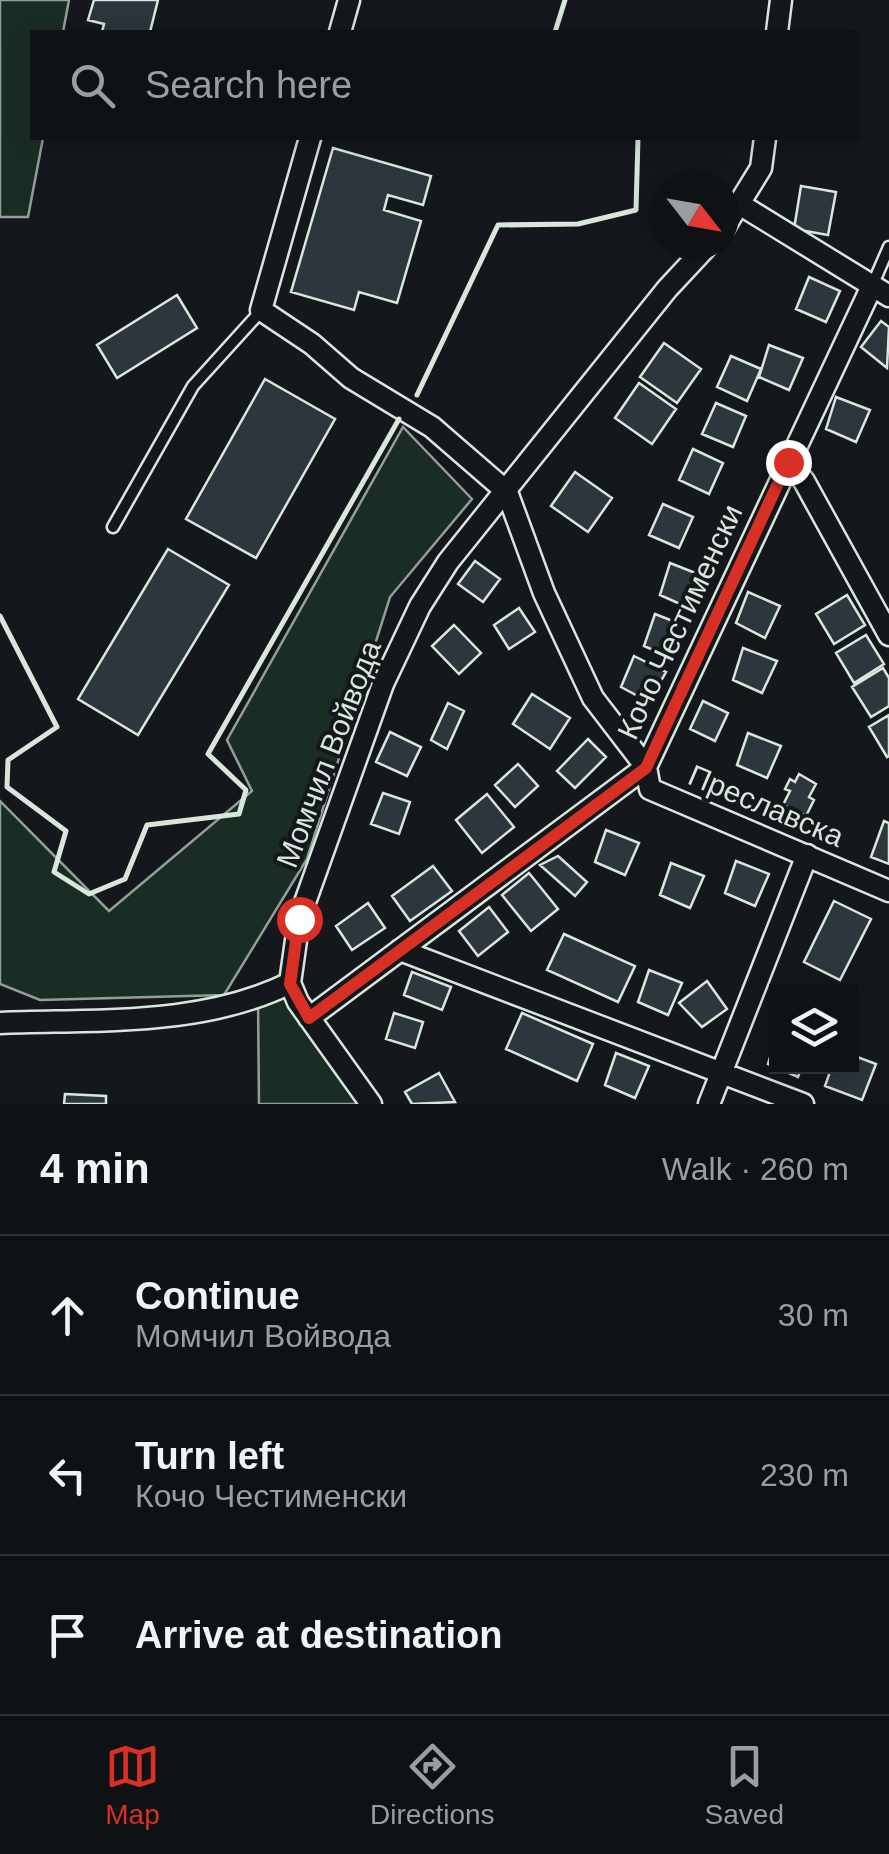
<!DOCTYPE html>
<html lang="en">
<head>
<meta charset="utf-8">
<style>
	:root { --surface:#0f1215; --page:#1d2022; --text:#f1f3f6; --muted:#9b9ea0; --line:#2f3234; --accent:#d93025 }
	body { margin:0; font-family:Arial,sans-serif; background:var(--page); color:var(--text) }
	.controls { position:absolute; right:30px; bottom:30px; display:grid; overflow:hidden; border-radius:0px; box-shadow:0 5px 25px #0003 }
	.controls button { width:90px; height:90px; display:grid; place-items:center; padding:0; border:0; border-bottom:2px solid var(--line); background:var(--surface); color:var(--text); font:50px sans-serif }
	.compass { position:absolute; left:649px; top:170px; width:90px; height:90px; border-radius:50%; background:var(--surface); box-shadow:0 5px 25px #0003; rotate:121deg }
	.stop { position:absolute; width:30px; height:30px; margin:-22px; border:8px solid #d93025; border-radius:50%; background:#fff }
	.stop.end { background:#d93025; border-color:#fff; box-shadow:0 2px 10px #0008 }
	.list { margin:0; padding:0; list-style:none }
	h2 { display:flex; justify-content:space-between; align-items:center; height:130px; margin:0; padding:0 40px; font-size:42px }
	h2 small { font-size:32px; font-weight:400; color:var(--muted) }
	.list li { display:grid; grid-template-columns:65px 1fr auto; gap:30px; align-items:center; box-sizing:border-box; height:160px; padding:0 40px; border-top:2px solid var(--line) }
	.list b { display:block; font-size:38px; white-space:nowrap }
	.list p { margin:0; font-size:32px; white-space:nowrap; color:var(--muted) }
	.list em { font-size:32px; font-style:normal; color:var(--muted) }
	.icon { flex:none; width:55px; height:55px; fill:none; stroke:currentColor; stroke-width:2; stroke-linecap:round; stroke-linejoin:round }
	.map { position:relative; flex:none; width:889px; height:1104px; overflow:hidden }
	.search { position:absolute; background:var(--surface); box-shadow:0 5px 25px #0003; left:30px; right:30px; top:30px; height:110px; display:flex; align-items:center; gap:25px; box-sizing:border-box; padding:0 35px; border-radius:0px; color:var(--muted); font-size:38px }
	.sheet { height:610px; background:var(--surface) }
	nav { display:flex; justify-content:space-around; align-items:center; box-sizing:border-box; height:140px; border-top:2px solid var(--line); background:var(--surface); font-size:28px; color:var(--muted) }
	nav a { display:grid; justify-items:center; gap:5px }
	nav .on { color:var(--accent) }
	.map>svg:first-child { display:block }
	.green { fill:#1a2d24; stroke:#939e99; stroke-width:2.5 }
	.building { fill:#2c363c; stroke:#d8e6dc; stroke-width:2.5 }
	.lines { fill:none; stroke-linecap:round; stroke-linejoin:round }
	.lane-casing { stroke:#d8e6dc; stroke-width:15 }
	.street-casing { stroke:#d8e6dc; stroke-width:25 }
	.lane { stroke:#14181c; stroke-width:10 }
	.street { stroke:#14181c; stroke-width:20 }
	.wall { stroke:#d8e6dc; stroke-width:5 }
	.route { stroke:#d93025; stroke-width:12 }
	.labels { text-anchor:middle; stroke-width:8; stroke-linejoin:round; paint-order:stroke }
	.street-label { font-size:30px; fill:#d8e6dc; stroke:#14181c }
</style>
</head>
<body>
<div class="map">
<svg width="889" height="1104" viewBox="0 0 889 1104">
	<rect width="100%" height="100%" fill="#14181c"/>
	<!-- green -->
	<path class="green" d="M0,0h69l-6,32h-31v106h11l-15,79h-28z
		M403,427l69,72 -82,98 -83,262 -83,136 -184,5 -40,-16v-183l109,110 143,-120 -25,-51z
		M290,983l81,121h-112l-1,-105z"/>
	<!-- building -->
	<path class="building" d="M94,0h64l-8,32h-48l2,-8 -16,-4z
		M333,148l98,28 -8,29 -35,-10 -4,15 37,11 -24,82 -38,-11 -5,18 -63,-18z
		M801,186l35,6 -8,43 -34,-6z
		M809,277l31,14 -14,31 -30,-13z
		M177,295l20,33 -80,50 -20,-33z
		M881,321l8,6 -2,41 -26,-21z
		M664,343l37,26 -24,34 -37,-26z
		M769,345l34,13 -14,32 -30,-13z
		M731,356l30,13 -14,32 -30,-14z
		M265,379l70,40 -79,139 -70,-39z
		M639,383l37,26 -24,35 -37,-26z
		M836,397l34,13 -14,32 -30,-13z
		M716,403l30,13 -13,31 -31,-13z
		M693,449l30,14 -14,31 -30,-14z
		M575,472l37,26 -24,34 -37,-26z
		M663,504l30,13 -14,31 -30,-13z
		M168,549l61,36 -91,150 -60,-36z
		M475,561l25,18 -17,23 -25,-18z
		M670,563l33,13 -14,32 -29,-13z
		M748,592l32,14 -15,32 -29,-15z
		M847,595l18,30 -31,19 -18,-30z
		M519,608l16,24 -26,17 -15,-24z
		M655,614l33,13 -14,32 -30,-13z
		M454,625l27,28 -22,21 -27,-28z
		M866,635l18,29 -30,19 -18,-30z
		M743,648l34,13 -15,32 -29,-13z
		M634,656l32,16 -17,30 -28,-15z
		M883,668l6,10v28l-18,11 -19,-30z
		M532,694l38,24 -20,31 -37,-25z
		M703,701l25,12 -13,28 -25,-12z
		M448,703l16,8 -17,38 -16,-9z
		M889,715v41l-2,1 -18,-30z
		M390,732l31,15 -14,29 -31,-14z
		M748,733l33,13 -14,32 -30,-13z
		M588,739l18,18 -31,31 -18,-17z
		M518,764l20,22 -23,21 -20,-22z
		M799,774l17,10 -7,13 5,3 -8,16 -23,-11 7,-14 -5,-2 5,-10 5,3z
		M383,793l27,9 -11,32 -28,-10z
		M487,794l27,33 -32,26 -26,-33z
		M884,821l5,2v41l-18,-7z
		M606,830l33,13 -14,32 -30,-13z
		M558,856l29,26 -12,14 -35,-31z
		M736,861l33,13 -14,32 -30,-13z
		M671,863l33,13 -14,32 -30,-13z
		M433,866l19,25 -42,30 -18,-25z
		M529,873l29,36 -27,22 -29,-36z
		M834,901l37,18 -31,61 -36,-18z
		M368,903l17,25 -33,22 -16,-24z
		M489,907l19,25 -30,24 -19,-25z
		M564,934l71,32 -17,36 -71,-32z
		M649,970l33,13 -14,32 -30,-13z
		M412,972l39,15 -9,23 -38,-15z
		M707,981l20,28 -25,18 -23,-24z
		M394,1013l29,9 -8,26 -29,-9z
		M522,1013l71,31 -16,37 -71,-32z
		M776,1037v29h26l-4,11 -30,-13z
		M616,1053l33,13 -14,32 -30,-13z
		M852,1055l24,9 -14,36 -37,-14 7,-20h20z
		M439,1073l16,29 -43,2 -7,-12z
		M65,1094l41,2v8h-42z"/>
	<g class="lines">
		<!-- lane casing -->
		<g class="lane-casing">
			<path id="lane" d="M872,286l17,-39
				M113,527l80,-141 68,-75"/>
		</g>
		<!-- street casing -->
		<g class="street-casing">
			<path id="street" d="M340,32l9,-32
				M777,32l4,-32
				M310,138l-49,172 51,34 39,34 81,49 75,65 37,101 49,105 53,69 4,22 239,102
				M741,205l148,91
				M724,228l37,-60 4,-30
				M788,462l16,19 85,154
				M400,950l403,154
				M309,1018l337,-251 226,-481
				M0,1023c97,-4 201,4 290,-40
				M371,1104l-73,-102 -8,-19 9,-64 84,-235 37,-78 28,-44 219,-273 41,-44
				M709,1104l98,-249"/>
		</g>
		<!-- lane -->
		<use href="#lane" class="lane"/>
		<!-- street -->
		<use href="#street" class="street"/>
		<!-- wall -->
		<path class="wall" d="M555,32l10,-32
			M417,395l81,-170 80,-1 58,-14 2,-72
			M0,616l57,111 -49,33 -1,27 59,44 -12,41 35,22 36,-15 22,-54 92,-11 7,-24 -38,-36 191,-335"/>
	</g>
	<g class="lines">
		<!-- route -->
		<path class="route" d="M299,919l-9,65 19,34 337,-250 142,-306"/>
	</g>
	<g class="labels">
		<!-- street labels -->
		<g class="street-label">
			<text transform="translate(680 622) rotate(-65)" y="10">Кочо Честименски</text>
			<text transform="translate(329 754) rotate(-69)" y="10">Момчил Войвода</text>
			<text transform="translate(766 806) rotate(23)" y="10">Преславска</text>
		</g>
	</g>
</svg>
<div class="controls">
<button><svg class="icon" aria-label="layers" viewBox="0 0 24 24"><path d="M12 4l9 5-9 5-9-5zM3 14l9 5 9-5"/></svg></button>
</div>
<svg class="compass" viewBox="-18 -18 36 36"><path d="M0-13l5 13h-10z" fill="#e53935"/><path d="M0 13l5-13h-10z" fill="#9b9ea0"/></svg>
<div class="stop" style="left:299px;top:919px"></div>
<div class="stop end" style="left:788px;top:462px"></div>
<div class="search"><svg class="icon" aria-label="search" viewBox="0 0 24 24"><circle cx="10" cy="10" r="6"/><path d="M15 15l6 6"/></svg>Search here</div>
</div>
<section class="sheet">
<h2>4 min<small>Walk · 260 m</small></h2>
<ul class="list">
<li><svg class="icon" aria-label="ahead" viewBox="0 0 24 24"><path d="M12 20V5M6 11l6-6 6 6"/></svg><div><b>Continue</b><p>Момчил Войвода</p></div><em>30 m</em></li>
<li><svg class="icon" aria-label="left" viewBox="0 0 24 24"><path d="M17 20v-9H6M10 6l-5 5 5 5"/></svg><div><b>Turn left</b><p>Кочо Честименски</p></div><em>230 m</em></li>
<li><svg class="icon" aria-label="arrive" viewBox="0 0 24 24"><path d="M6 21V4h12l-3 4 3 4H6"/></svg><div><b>Arrive at destination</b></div></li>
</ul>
</section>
<nav>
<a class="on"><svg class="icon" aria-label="map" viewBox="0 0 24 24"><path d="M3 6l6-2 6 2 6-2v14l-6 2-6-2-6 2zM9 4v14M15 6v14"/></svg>Map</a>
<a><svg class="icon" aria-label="directions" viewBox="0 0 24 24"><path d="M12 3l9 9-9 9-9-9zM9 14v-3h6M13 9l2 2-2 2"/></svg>Directions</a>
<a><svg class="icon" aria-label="saved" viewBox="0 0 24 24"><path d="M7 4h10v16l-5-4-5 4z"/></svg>Saved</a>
</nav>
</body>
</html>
